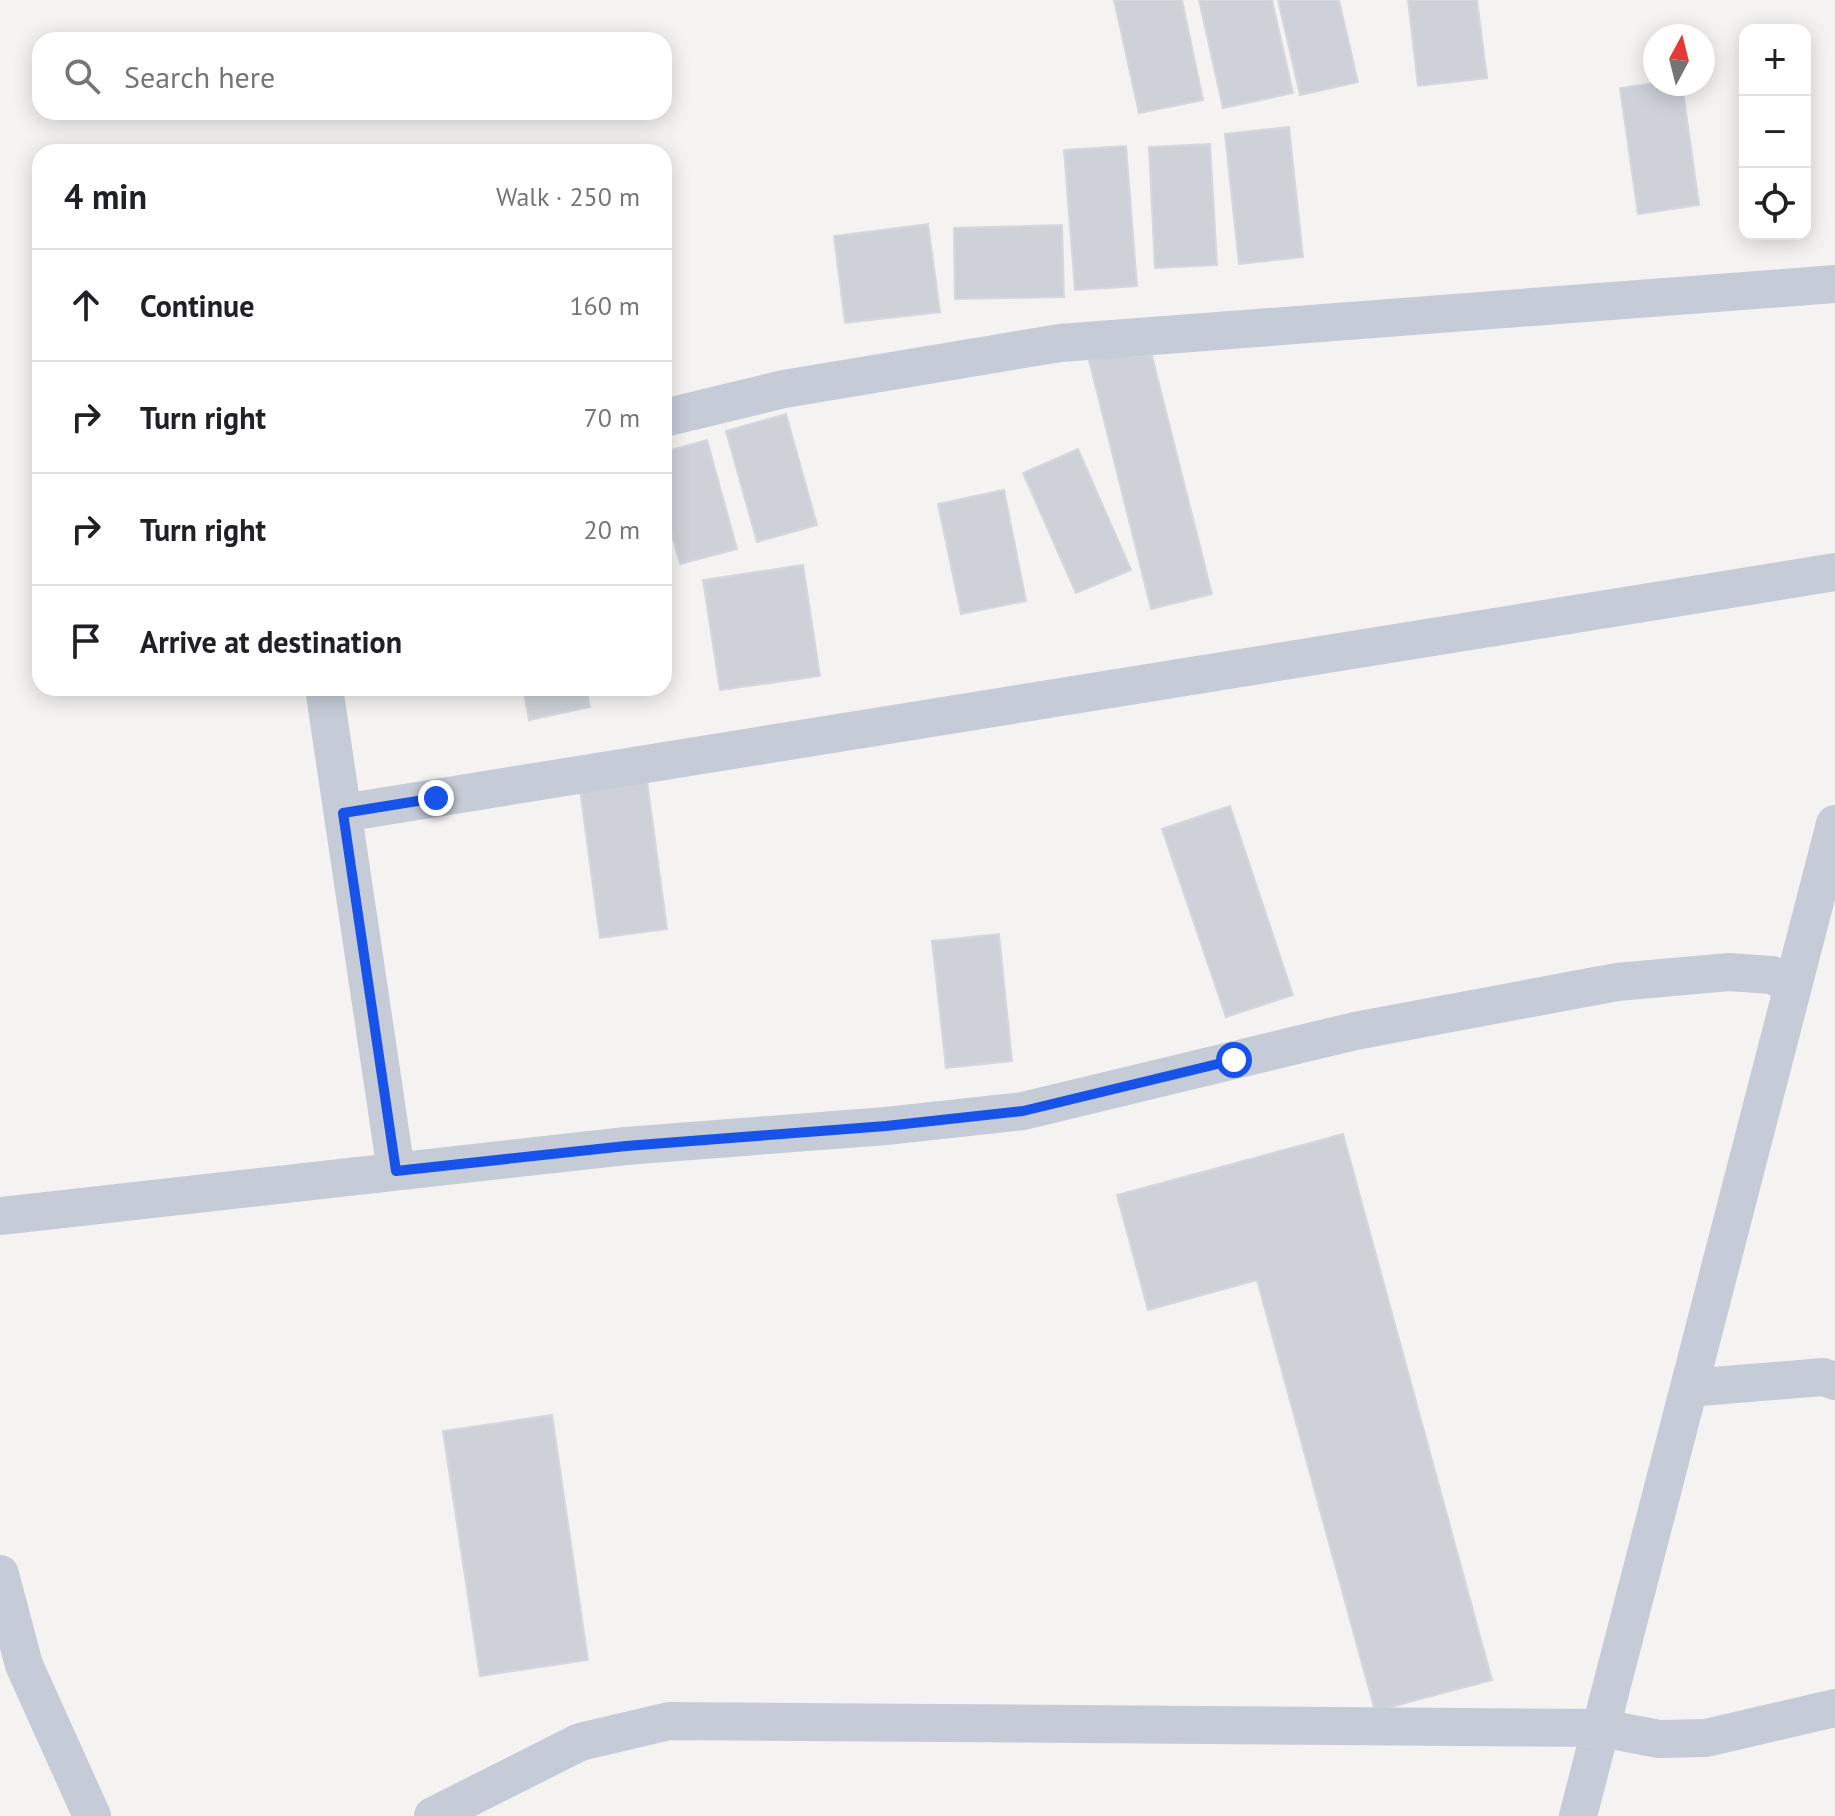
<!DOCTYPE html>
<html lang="en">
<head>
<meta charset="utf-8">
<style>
	:root { --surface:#fff; --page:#f6f6f6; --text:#202124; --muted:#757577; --line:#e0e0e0 }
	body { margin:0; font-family:"PT Sans",sans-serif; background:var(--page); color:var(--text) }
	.controls { position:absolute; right:24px; top:24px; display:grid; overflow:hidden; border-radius:16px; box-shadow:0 4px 20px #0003 }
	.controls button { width:72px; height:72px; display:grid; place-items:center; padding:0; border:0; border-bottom:2px solid var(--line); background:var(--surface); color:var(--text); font:40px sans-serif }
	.compass { position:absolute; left:1643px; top:24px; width:72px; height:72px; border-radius:50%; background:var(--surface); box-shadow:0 4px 20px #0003; rotate:7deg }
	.stop { position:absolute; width:24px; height:24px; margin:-18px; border:6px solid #1752e9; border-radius:50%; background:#fff }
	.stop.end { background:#1752e9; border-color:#fff; box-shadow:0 2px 8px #0008 }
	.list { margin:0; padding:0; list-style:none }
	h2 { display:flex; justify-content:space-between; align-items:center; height:104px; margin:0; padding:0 32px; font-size:34px }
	h2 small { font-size:26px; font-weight:400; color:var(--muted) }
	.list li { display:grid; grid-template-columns:52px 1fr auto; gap:24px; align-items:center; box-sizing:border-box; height:112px; padding:0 32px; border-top:2px solid var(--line) }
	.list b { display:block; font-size:30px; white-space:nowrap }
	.list em { font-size:26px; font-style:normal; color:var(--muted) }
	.icon { flex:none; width:44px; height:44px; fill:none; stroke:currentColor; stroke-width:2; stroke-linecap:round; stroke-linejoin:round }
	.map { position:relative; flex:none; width:1835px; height:1816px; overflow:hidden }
	.search { position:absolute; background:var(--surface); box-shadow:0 4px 20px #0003; left:32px; top:32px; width:640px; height:88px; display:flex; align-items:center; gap:20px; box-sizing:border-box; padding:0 28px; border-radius:24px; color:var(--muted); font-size:30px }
	.panel { position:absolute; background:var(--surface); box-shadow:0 4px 20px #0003; left:32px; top:144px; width:640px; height:552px; border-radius:24px }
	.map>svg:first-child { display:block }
	.building { fill:#ced1d8; stroke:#d6d7de; stroke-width:2 }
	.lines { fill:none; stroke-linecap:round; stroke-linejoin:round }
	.minor { stroke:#c6ccd7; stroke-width:38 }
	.route { stroke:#1752e9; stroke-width:10 }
</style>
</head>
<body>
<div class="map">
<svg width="1835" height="1816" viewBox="0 0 1835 1816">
	<rect width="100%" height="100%" fill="#f5f3f2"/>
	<!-- building -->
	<path class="building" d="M1114,0h68l21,100 -64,13z
		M1199,0h73l21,93 -70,15z
		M1278,0h61l19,82 -58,13z
		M1408,0h69l10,78 -69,8z
		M1655,83l27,1 17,121 -61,9 -18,-126z
		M1289,127l14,130 -64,7 -14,-130z
		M1210,144l7,121 -62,3 -6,-121z
		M1126,146l11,140 -62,4 -11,-140z
		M928,224l12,88 -95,11 -11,-87z
		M1062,225l2,72 -109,2 -1,-71z
		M1088,356h64l60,238 -61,15z
		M786,414l31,111 -60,17 -31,-111z
		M707,440l30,109 -57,15 -16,-58v-54z
		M1078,449l53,121 -55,23 -53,-120z
		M1004,490l22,111 -65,13 -23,-110z
		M803,565l17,111 -100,14 -17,-110z
		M523,688h63l4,19 -61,13z
		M647,781l20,148 -67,9 -20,-148z
		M1230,806l63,189 -67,22 -64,-188z
		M999,934l13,127 -66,7 -14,-127z
		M1343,1134l149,546 -117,31 -118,-431 -109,30 -31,-115z
		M552,1415l36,245 -108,16 -37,-245z"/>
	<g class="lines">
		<!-- minor -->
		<path class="minor" d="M664,418l120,-29 276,-46 775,-59
			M324,688l72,483
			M343,813l1492,-241
			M0,1216l626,-70 260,-20 137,-15 332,-80 262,-49 112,-10 43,3 21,11
			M1689,1388l134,-11 12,4
			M0,1574l24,91 68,151
			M433,1816l147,-74 89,-21 932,7 58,11 47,-1 129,-30
			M1578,1816l257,-992"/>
	</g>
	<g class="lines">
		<!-- route -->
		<path class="route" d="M436,798l-93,15 53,358 230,-25 260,-20 137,-15 211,-51"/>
	</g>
</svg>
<div class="controls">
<button>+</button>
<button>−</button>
<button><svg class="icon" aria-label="locate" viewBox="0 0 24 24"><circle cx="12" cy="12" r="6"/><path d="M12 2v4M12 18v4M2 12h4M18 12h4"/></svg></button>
</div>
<svg class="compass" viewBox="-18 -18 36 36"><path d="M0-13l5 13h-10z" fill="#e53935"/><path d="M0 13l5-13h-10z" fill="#757577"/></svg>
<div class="stop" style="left:1234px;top:1060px"></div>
<div class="stop end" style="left:436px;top:798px"></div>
<div class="search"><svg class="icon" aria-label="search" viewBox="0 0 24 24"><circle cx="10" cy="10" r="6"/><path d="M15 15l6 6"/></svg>Search here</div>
<section class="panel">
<h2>4 min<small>Walk · 250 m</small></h2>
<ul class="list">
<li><svg class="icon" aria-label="ahead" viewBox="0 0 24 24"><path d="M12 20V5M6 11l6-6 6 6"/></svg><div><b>Continue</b></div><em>160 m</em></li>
<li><svg class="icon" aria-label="right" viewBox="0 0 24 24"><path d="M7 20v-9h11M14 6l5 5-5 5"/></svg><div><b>Turn right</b></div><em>70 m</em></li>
<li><svg class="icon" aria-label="right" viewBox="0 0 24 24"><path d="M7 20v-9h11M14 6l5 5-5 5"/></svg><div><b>Turn right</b></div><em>20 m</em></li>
<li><svg class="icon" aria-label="arrive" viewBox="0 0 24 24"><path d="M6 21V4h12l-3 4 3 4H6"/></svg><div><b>Arrive at destination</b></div></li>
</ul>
</section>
</div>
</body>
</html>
